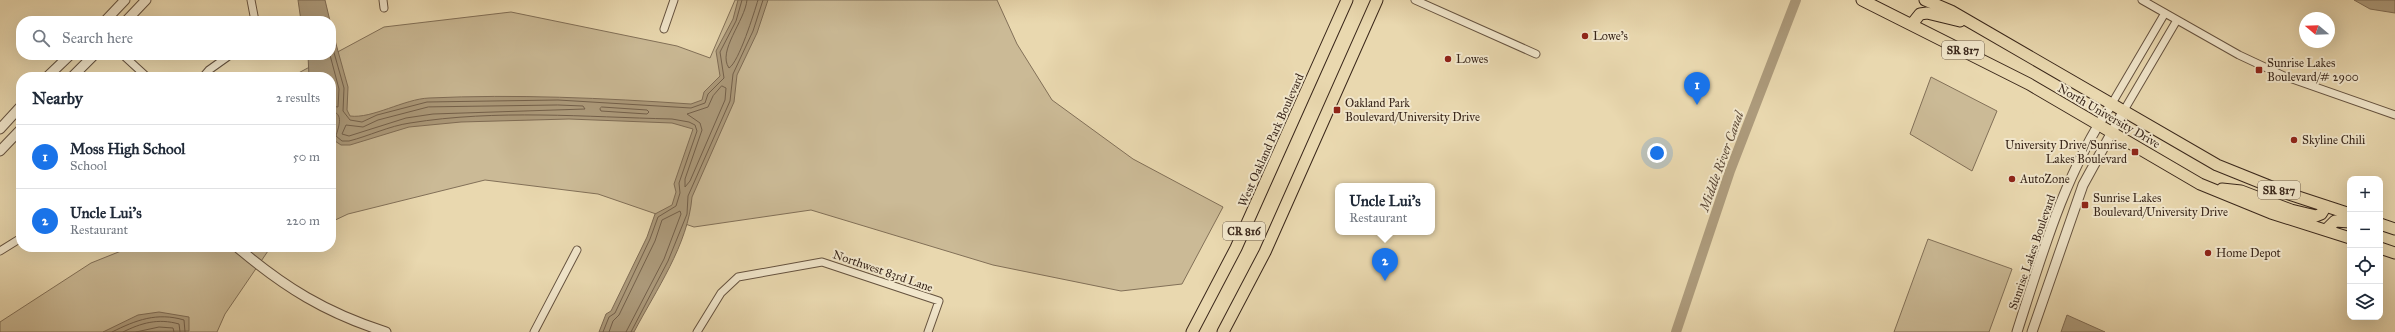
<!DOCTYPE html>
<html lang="en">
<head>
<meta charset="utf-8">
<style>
	:root { --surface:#fff; --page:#f6f6f7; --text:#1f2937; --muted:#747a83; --line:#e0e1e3; --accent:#1a73e8 }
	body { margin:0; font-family:"IM FELL Great Primer",serif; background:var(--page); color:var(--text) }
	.controls { position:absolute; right:12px; bottom:12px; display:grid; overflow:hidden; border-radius:8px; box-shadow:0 4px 16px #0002 }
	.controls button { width:36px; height:36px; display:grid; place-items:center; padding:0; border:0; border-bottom:1px solid var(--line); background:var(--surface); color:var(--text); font:20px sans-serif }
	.compass { position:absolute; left:2299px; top:12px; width:36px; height:36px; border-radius:50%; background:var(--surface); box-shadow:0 4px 16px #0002; rotate:289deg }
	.you { position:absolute; left:1657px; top:153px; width:14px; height:14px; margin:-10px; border:3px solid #fff; border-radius:50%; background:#1a73e8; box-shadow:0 0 0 6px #1a73e833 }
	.badge { display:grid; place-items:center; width:26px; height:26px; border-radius:50%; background:var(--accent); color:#fff; font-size:13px; font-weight:700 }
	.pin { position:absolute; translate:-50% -33px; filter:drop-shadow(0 1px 2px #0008) }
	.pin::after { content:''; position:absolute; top:21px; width:14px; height:12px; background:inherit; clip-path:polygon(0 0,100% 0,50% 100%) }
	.popup { position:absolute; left:1335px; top:183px; width:100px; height:52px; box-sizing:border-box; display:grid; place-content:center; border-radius:8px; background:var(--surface); filter:drop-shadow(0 1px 3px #0005); font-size:13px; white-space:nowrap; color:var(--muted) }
	.popup b { font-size:15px; color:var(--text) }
	.popup::after { content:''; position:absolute; left:50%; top:100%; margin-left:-8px; border:8px solid transparent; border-top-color:var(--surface) }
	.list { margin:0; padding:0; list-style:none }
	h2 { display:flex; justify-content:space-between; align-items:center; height:52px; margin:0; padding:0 16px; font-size:17px }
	h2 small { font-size:13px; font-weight:400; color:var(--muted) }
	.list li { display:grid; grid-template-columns:26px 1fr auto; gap:12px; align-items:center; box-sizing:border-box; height:64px; padding:0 16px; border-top:1px solid var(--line) }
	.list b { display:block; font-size:15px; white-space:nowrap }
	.list p { margin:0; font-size:13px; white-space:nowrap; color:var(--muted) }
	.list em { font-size:13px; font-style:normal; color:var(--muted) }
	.icon { flex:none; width:22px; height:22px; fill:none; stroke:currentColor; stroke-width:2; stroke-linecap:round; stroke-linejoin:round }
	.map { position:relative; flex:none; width:2395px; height:332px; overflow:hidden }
	.search { position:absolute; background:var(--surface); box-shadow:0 4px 16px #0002; left:16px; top:16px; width:320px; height:44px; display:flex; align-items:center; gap:10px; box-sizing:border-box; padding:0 14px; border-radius:16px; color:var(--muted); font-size:15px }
	.panel { position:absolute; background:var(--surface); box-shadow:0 4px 16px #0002; left:16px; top:72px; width:320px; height:180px; border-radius:16px }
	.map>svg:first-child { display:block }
	.green { fill:#cbba96; stroke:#827058 }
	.water { fill:#ad9b7c; stroke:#7f6c55 }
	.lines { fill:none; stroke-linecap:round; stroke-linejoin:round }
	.shore { stroke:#73604b; stroke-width:1 }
	.canal { stroke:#ad9b7c; stroke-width:10 }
	.minor-casing { stroke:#65523f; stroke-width:9 }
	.tertiary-casing { stroke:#65523f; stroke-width:11 }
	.primary-casing { stroke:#39261a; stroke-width:13 }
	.minor { stroke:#f1e6cb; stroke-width:7 }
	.tertiary { stroke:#f1e6cb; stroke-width:9 }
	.primary { stroke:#e9d8af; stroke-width:11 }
	.poi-dot { fill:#8f2418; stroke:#f1e6cb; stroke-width:1.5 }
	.labels { text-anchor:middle; stroke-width:4; stroke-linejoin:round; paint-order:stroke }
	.shield { fill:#f1e6cb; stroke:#70604f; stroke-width:1 }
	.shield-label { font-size:11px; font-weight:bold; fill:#39261a }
	.poi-label { font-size:12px; fill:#39261a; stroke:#f1e6cb; text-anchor:start }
	.street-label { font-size:12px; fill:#39261a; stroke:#f1e6cb }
	.water-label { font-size:13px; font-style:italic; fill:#5c4937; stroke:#f1e6cb }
</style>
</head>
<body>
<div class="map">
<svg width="2395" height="332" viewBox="0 0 2395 332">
	<rect width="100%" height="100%" fill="#e9d8af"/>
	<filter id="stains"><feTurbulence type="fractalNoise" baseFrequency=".005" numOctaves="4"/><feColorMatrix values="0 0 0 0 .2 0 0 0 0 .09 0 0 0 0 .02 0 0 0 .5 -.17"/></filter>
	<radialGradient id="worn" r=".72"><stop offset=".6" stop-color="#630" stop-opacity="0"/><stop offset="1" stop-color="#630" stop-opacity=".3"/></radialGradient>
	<!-- green -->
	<path class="green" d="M735,0h262l20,44 35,56 81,59 90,48 -41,77 -61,7 -128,-26 -182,-55 -117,17 -96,-33 -113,-14 -137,34 -17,8v-145h-40l93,-50 127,-15 166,34 33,12z
		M1931,77l66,34 -25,60 -62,-37z
		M1928,239l84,30 -23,63h-95z
		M131,247h146l-9,4 -43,63 -8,18h-217v-10l91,-59z"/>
	<!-- water -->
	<path class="water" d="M298,0h27l5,21h-29z
		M738,0h30l-11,33 -20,42 -3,27 -42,95c-4,48 -36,93 -58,135h-35l7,-18 5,-3 36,-74 8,-23 17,-9 4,-13 -2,-8 19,-55 -21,-6 -103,-4 -108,3 -52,5 -59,18h-9l-9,-6c1,-10 7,-18 -1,-25v-37h-22l-1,-22h23v-29l17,61 -1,23 3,6c22,3 54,-17 79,-18 87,-4 174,0 262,6l11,-4 2,-8 16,-16 -4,-25 17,-32z
		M2354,0h41v13l-25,-4z
		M159,312l30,5v14l-86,1 35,-17z
		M2067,315l38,17h-44z"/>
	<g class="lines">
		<!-- shore -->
		<path class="shore" d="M747,0c-2,21 -30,51 -18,68 10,-6 25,-55 29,-68
			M331,42l13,46 -1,23 7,9 12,2 15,-7 50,-13 131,-2 133,8 14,-5 3,-9 16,-16 -4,-26 16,-31 6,-21
			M330,55l9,34 -1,18 -7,-1
			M722,86l4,2 -1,12 -35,81 -5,6v-8l17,-49 -2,-7 -13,-9 21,-7 5,-11z
			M558,105l25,1 2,3 -152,5 -27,4 -57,18 -7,-2 4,-9 17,2 15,-7 50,-13z
			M602,107l45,3 2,2 -2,2 -46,-3 -1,-2z
			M331,111c14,2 7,17 5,25l6,5h7c20,-5 40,-15 61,-18 87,-14 175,-6 262,-4l17,3 6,3 2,6 -18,52 1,10 -4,13 -18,11 -8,22 -35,74 -6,4 -6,15
			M112,332c24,-12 45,-20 72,-12l1,12
			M123,332c18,-9 35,-14 56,-8l1,8
			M136,332l23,-5 14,1 1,4
			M609,332l4,-11 6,-6 36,-74 7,-21 18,-9 1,3 -17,45 -38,73
			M631,332l37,-71 19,-47 1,-18 42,-95 3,-27 20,-43 10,-31"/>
		<!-- canal -->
		<path class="canal" d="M1676,332l54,-161 66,-171"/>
		<!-- minor casing -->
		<g class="minor-casing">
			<path id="minor" d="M251,0l4,21
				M383,0l1,8
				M1415,0l121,54
				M2142,0l97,55 45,21 111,39
				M664,29l10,-29
				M123,55l24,22
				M203,77l6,-7 21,-15
				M2111,105l54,-92
				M2123,112l54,-92
				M0,251l21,-13
				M534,332l43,-82
				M697,332l24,-39 17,-16 84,-15 117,39 -11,31"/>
		</g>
		<!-- tertiary casing -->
		<g class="tertiary-casing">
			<path id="tertiary" d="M105,21l20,-21
				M126,21l20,-21
				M47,77l23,-22
				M72,77l22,-22
				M0,129l21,-23
				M0,151l21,-22
				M237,247c47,40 89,66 149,85
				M2017,332c25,-78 48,-159 94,-227
				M2032,332l51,-147 40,-73"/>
		</g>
		<!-- primary casing -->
		<g class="primary-casing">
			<path id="primary" d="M1862,0l167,84 171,100 71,29 79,25
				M1925,0l26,11 266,154 72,29 61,20
				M1912,24l8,-10 7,-1 33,8
				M2222,189l19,2 50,19 25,6 5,-2 5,-8
				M2380,224l15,5
				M2326,230l9,-9 15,1
				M2380,248l15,5
				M1192,332l44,-84 111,-248
				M1223,332l42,-80 112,-252"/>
		</g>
		<!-- minor -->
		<use href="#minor" class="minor"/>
		<!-- tertiary -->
		<use href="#tertiary" class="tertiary"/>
		<!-- primary -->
		<use href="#primary" class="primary"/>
	</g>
	<!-- markers -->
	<g class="poi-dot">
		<circle cx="1585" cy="36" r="4"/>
		<circle cx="1448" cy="59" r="4"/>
		<rect x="2255" y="66" width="8" height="8" rx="2"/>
		<rect x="1333" y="106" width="8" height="8" rx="2"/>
		<circle cx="2294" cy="140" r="4"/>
		<rect x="2131" y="148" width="8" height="8" rx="2"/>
		<circle cx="2012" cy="179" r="4"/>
		<rect x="2081" y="201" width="8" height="8" rx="2"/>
		<circle cx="2208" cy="253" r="4"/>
	</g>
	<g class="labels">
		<!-- shield labels -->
		<g class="shield">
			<rect x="1942" y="41" width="42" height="18" rx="3"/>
			<rect x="2258" y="181" width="42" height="18" rx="3"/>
			<rect x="1223" y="222" width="42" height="18" rx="3"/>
		</g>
		<g class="shield-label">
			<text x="1963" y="54">SR 817</text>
			<text x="2279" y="194">SR 817</text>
			<text x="1244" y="235">CR 816</text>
		</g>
		<!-- poi labels -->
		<g class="poi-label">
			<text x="1593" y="40">Lowe's</text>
			<text x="1456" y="63">Lowes</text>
			<text x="2267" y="67">Sunrise Lakes<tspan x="2267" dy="14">Boulevard/# 2900</tspan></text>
			<text x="1345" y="107">Oakland Park<tspan x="1345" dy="14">Boulevard/University Drive</tspan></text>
			<text x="2302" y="144">Skyline Chili</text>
			<text x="2127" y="149" text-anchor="end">University Drive/Sunrise<tspan x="2127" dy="14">Lakes Boulevard</tspan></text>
			<text x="2020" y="183">AutoZone</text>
			<text x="2093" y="202">Sunrise Lakes<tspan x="2093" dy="14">Boulevard/University Drive</tspan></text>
			<text x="2216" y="257">Home Depot</text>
		</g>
		<!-- street labels -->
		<g class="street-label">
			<text transform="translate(2109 116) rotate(30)" y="4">North University Drive</text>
			<text transform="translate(1271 140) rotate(-66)" y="4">West Oakland Park Boulevard</text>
			<text transform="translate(2032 252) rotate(-71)" y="4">Sunrise Lakes Boulevard</text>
			<text transform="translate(883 271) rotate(19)" y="4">Northwest 83rd Lane</text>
		</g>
		<!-- water labels -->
		<g class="water-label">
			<text transform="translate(1721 161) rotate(-70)" y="5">Middle River Canal</text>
		</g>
	</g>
	<rect width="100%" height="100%" filter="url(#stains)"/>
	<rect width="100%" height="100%" fill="url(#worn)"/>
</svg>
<div class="controls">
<button>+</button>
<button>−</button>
<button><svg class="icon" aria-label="locate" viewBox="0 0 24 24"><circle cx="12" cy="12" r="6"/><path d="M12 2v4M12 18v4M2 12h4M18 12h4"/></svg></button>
<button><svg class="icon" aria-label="layers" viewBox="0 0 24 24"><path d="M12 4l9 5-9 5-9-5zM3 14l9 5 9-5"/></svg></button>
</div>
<svg class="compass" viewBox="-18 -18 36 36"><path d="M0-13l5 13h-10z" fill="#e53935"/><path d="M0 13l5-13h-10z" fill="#747a83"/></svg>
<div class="you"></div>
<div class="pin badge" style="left:1697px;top:105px">1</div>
<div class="pin badge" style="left:1385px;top:281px">2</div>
<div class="popup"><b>Uncle Lui's</b>Restaurant</div>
<div class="search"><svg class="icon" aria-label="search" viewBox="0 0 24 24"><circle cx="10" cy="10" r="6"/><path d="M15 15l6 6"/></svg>Search here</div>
<section class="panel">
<h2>Nearby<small>2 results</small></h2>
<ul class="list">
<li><span class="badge">1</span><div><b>Moss High School</b><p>School</p></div><em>50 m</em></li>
<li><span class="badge">2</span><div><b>Uncle Lui's</b><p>Restaurant</p></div><em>220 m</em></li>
</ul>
</section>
</div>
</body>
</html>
